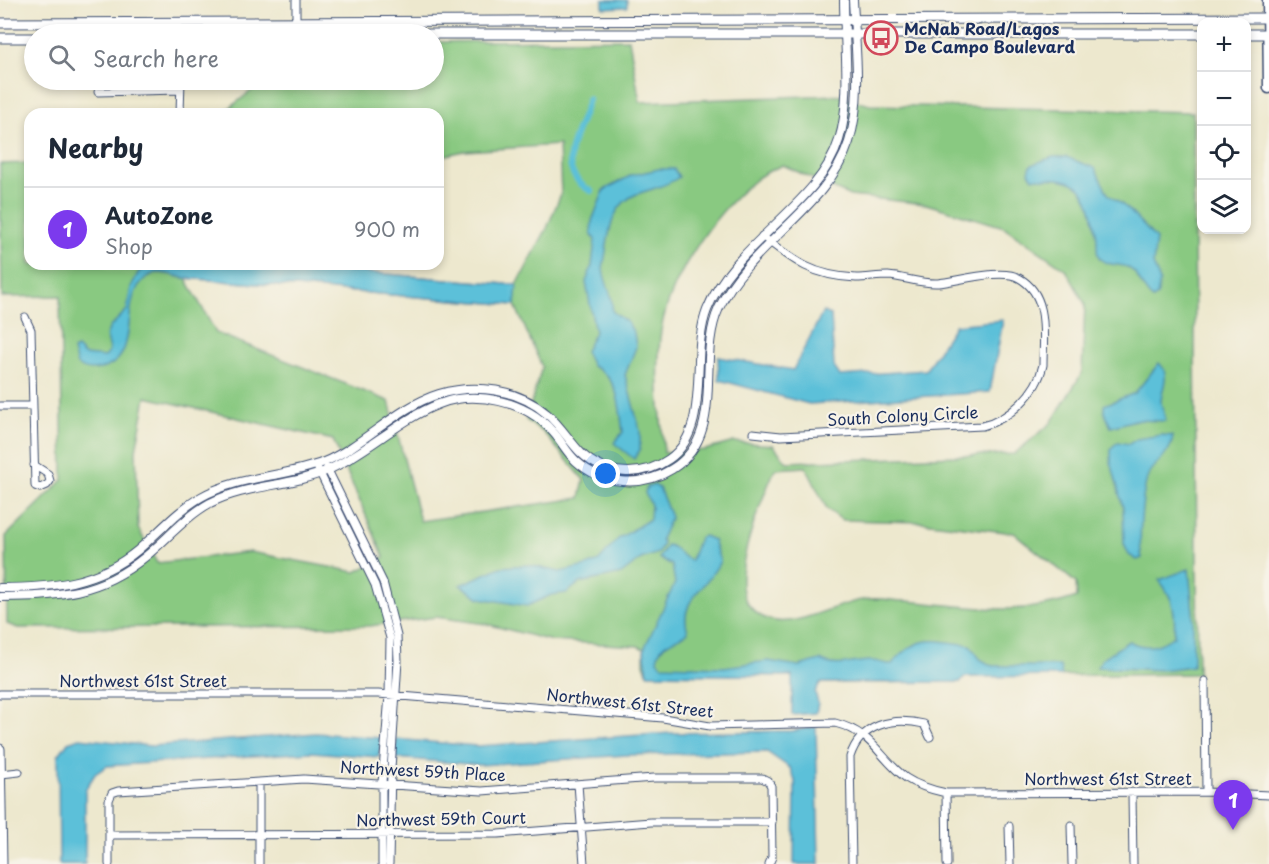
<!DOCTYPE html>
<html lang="en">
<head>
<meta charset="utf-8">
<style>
	:root { --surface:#fff; --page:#f2f2f3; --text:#1f2937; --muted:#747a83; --line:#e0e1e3; --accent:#7c3aed }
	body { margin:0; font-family:"Playpen Sans",sans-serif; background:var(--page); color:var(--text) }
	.controls { position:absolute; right:18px; top:18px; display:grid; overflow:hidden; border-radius:12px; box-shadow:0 3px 9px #0003 }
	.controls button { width:54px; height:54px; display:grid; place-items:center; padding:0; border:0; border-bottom:2px solid var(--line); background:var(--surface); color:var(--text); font:30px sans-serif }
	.you { position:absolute; left:606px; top:474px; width:21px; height:21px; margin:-15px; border:4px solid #fff; border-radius:50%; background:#1a73e8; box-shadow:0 0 0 9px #1a73e833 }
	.badge { display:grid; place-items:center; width:39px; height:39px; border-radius:50%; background:var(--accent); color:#fff; font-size:20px; font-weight:700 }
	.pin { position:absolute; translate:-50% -50px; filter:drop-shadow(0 2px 3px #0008) }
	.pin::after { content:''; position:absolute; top:32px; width:21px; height:18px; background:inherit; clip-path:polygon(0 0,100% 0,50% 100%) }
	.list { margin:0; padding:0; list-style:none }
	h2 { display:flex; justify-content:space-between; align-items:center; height:78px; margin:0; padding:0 24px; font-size:26px }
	h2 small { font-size:20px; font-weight:400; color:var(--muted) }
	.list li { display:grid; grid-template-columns:39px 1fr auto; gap:18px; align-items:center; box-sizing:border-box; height:84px; padding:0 24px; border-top:2px solid var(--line) }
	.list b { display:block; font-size:22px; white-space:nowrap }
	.list p { margin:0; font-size:20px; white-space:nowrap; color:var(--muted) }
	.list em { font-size:20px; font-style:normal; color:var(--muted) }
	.icon { flex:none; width:33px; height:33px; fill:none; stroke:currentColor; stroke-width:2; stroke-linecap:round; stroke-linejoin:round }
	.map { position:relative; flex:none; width:1269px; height:864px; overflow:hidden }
	.search { position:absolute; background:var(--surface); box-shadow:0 3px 9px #0003; left:24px; top:24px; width:420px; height:66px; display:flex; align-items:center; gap:15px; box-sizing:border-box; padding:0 21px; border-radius:33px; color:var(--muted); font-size:22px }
	.panel { position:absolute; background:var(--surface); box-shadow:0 3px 9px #0003; left:24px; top:108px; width:420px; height:162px; border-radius:18px }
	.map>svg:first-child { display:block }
	.green { fill:#89c981; stroke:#527c70; stroke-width:1.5; fill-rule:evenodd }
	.water { fill:#5bc0d9; stroke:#3b789c; stroke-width:1.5 }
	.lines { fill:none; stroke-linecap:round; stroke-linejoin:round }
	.canal { stroke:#5bc0d9; stroke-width:6 }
	.minor-casing { stroke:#3a4b6f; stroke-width:9 }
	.tertiary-casing { stroke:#3a4b6f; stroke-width:10 }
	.secondary-casing { stroke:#3a4b6f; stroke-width:11 }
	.primary-casing { stroke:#3a4b6f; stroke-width:13 }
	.minor { stroke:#fff; stroke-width:7 }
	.tertiary { stroke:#fff; stroke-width:8 }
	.secondary { stroke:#fff; stroke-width:9 }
	.primary { stroke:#fff; stroke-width:10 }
	.labels { text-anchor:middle; stroke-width:4.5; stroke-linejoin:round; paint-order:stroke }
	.poi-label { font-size:16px; font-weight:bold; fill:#1b2f5e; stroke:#f7f3e8; text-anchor:start }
	.street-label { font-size:16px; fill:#1b2f5e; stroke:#f7f3e8 }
</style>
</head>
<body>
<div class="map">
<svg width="1269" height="864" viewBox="0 0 1269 864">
	<rect width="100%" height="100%" fill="#f7f3e8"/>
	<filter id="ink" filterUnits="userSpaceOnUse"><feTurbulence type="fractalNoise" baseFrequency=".0167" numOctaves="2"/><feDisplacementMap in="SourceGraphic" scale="12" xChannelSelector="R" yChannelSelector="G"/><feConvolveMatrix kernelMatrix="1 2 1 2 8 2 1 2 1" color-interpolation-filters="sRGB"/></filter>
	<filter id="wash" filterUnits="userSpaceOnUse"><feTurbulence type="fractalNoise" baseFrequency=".008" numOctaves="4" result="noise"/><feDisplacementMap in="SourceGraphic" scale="24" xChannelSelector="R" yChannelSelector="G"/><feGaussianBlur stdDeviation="1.35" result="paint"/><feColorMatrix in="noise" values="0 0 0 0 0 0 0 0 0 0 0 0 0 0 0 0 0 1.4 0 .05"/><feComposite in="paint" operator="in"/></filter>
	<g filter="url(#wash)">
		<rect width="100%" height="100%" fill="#ede8ce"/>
		<!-- green -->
		<path class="green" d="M629,39l11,63 197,-7 33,10 323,7 5,562 -233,3 -5,5 -141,1 -27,-8 -144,-1 -4,-10v-15l-6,-3 -86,-5 -66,-17 -50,-7 -66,9 -352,2 -11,-4 -1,-88 57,-56 -3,-184 -58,1 -2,-133 30,-1v101h237l250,21 30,-57 14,-34 -2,-49 -95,6 -26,6v-43h-216l43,-34h169v-38zM783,165l67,31 76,8 78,23 62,43 19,34 -3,69 -31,50 -37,31 -227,8 -14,-17 -39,-3 -29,8 -41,3c-3,-38 -8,-76 -4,-115 6,-56 52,-123 95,-158 8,-7 19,-11 28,-15zM186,278l329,27 27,62 -16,53 18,13 40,47 -4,18 -160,23 -31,-120 -173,-68zM146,397l187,43 51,117 -28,15 -106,-20 -93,11 -19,-35 -2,-78zM806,467l21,42 15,11 80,2 92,11 62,50 1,14c-58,21 -111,9 -171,4 -12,0 -24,-3 -36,-2 -40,2 -92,46 -122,5 -20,-27 15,-107 27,-135z"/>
		<!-- water -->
		<path class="water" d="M603,0h24v7l-24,1z
			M1053,157h13l29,11 13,26 20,15 28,30 -3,25 7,18 -3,14 -4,3c-11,-7 -13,-26 -26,-32 -9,-4 -24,0 -29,-12 -2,-6 0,-16 -2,-23 -8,-46 -16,-55 -63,-54l-4,-6 2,-7z
			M659,169h15l5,8c-12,9 -25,11 -39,16 -32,10 -31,45 -37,75 1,16 11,26 9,43l16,12 6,10 2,14 -11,28 15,56v19l-6,9 -20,-16 9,-11c-4,-26 -3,-55 -31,-66l-7,-15 10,-19 -9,-50 6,-16 3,-26 -4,-8 1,-11 12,-31 28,-15z
			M147,264h120l250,21 -2,20 -330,-27c-9,-1 -23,-8 -32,-4 -41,17 -5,84 -53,95 -9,2 -16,1 -23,-4l-4,-15 4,-2 7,7 21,2c7,-6 4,-13 1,-21l4,-9 17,-17 4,-22 7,-15z
			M823,312l8,3 3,52 6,9 86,-6 29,-45 48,-5 -13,72 -181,12 -90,-24 -1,-23 75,13z
			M1159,363c12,11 3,24 2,38 0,7 4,13 5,20l-31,-1 -24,7 -7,-16v-6l31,-12z
			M1162,435l11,1c-2,19 -15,23 -24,38 -7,13 -11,70 -7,84l-5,2 -8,-5 -5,-11 -1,-36 -12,-46v-14l7,-6 11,2 8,-5z
			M654,485l5,3 12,29 -10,22 2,5 -5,9 -17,6 -20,15 -41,9 -14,10 -15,2 -24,11 -47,-8 -20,-13 41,-18 28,-2 31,7 27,-6 12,-5 19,-22 32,-20 1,-14 -6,-12 2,-7z
			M704,536l9,4 7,21c-11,26 -43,38 -32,71 -13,10 -28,8 -31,28l5,5 62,2 44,-6 31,5 21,-6c17,10 35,0 53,1 7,0 12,4 19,3 28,-32 41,-23 78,-19l10,14 12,7h68l2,10 -97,1 -5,5 -140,1 -5,9 3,11 -2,10 -24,2v-39l-144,-2 -4,-25 31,-66 -3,-18 -13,-7 8,-13c11,2 13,13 24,15l8,-22z
			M1189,569l4,44v53l-32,4 -64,-3 6,-9 26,-17c16,9 30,6 45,-5 2,-22 0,-38 -15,-56z
			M816,727l3,137h-25l1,-83 -5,-13 -23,-16 -140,3 -147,10 -85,-7 1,-19 81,7 195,-13 120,-2z
			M316,733l65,5 -2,19 -68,-5 -204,14 -12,8 -10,16v74h-26l-1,-108 10,-14 12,-4 71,8z"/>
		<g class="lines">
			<!-- canal -->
			<path class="canal" d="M588,99c-8,34 -38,69 3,92"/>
		</g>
	</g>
	<g filter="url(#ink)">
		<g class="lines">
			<!-- minor casing -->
			<g class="minor-casing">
				<path id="minor" d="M296,0v34
					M162,22v12
					M98,92l82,-2
					M180,113l1,-33
					M25,317l6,13 4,156 5,2 7,-3 3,-4 -2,-7 -14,-9
					M0,406h32
					M753,433l28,3 201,-10c27,-6 55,-33 61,-61 0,-29 7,-70 -24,-87 -17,-10 -61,3 -81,5 -17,1 -34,-6 -50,-7 -11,0 -21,2 -32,2 -43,-2 -61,-16 -94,-42
					M327,468l56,114 14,54 1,25 -7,108 -2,95
					M318,469l57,116 15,53 -1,57 -7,88v81
					M1205,681l1,111
					M0,694h378l285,24 47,8 125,-3c39,10 43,34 71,55 12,8 26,12 40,15l260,-1 63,3
					M1,774l18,-2
					M259,783v81
					M578,784l6,80
					M946,793l1,71
					M1132,793l1,71
					M1071,825l1,39
					M1009,826l1,38
					M110,835l388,-1 153,-12h121
					M109,864v-64l3,-7 6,-2 186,-12 178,12 172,-13h108l6,3 3,5 1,71 -3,7
					M852,864l-2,-107c10,-32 42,-41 74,-33l6,13"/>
			</g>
			<!-- tertiary casing -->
			<g class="tertiary-casing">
				<path id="tertiary" d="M0,588c51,0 97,-4 138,-38 21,-18 39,-39 63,-53 38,-22 83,-19 123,-35 40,-17 73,-55 115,-68 37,-11 79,-5 108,20 14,12 22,27 34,39 24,23 61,25 88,6 44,-31 20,-103 38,-149 27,-68 112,-104 132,-170 13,-41 5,-97 5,-140
					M0,597c58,-1 99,-2 145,-40 22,-18 40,-40 65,-54 37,-19 80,-16 118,-33 38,-17 72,-51 111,-66 36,-14 87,-3 113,27 9,9 14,21 24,30 26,24 66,27 96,8 56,-35 23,-109 47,-161 30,-64 109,-100 130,-166 14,-44 6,-97 4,-142"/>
			</g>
			<!-- secondary casing -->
			<g class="secondary-casing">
				<path id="secondary" d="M0,23l1268,-5
					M396,34h806
					M1246,34h22
					M0,38h34
					M0,749l2,115"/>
			</g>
			<!-- primary casing -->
			<g class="primary-casing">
				<path id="primary" d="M1268,0l1,88"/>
			</g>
			<!-- minor -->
			<use href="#minor" class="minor"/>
			<!-- tertiary -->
			<use href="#tertiary" class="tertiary"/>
			<!-- secondary -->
			<use href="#secondary" class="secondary"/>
			<!-- primary -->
			<use href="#primary" class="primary"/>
		</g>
	</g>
	<!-- icons -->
	<defs>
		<g id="bus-ring" transform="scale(1.725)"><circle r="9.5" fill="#f7f3e8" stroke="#d1495b" stroke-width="1.5"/><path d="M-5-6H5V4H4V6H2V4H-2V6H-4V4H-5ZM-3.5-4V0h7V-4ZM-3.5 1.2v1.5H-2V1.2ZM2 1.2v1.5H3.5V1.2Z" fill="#d1495b"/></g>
	</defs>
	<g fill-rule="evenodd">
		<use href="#bus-ring" x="881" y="38"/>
	</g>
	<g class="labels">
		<!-- poi labels -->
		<g class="poi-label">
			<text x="904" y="35">McNab Road/Lagos<tspan x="904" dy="18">De Campo Boulevard</tspan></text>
		</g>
		<!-- street labels -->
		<g class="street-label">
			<text transform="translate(903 416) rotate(-3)" y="6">South Colony Circle</text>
			<text x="143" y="687">Northwest 61st Street</text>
			<text transform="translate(630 703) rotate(6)" y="6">Northwest 61st Street</text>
			<text transform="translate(423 771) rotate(3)" y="6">Northwest 59th Place</text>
			<text x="1108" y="785">Northwest 61st Street</text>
			<text transform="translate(441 819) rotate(-1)" y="6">Northwest 59th Court</text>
		</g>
	</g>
</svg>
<div class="controls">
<button>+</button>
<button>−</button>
<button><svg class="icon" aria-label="locate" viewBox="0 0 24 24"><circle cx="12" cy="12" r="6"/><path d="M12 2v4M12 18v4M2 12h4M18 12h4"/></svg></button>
<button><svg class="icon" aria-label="layers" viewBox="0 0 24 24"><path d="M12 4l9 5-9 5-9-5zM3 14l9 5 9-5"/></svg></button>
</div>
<div class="you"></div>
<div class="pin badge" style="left:1233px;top:830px">1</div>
<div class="search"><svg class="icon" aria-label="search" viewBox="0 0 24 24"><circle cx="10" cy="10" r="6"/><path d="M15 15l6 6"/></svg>Search here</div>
<section class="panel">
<h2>Nearby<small></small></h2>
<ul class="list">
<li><span class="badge">1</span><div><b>AutoZone</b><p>Shop</p></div><em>900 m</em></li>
</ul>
</section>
</div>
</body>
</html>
